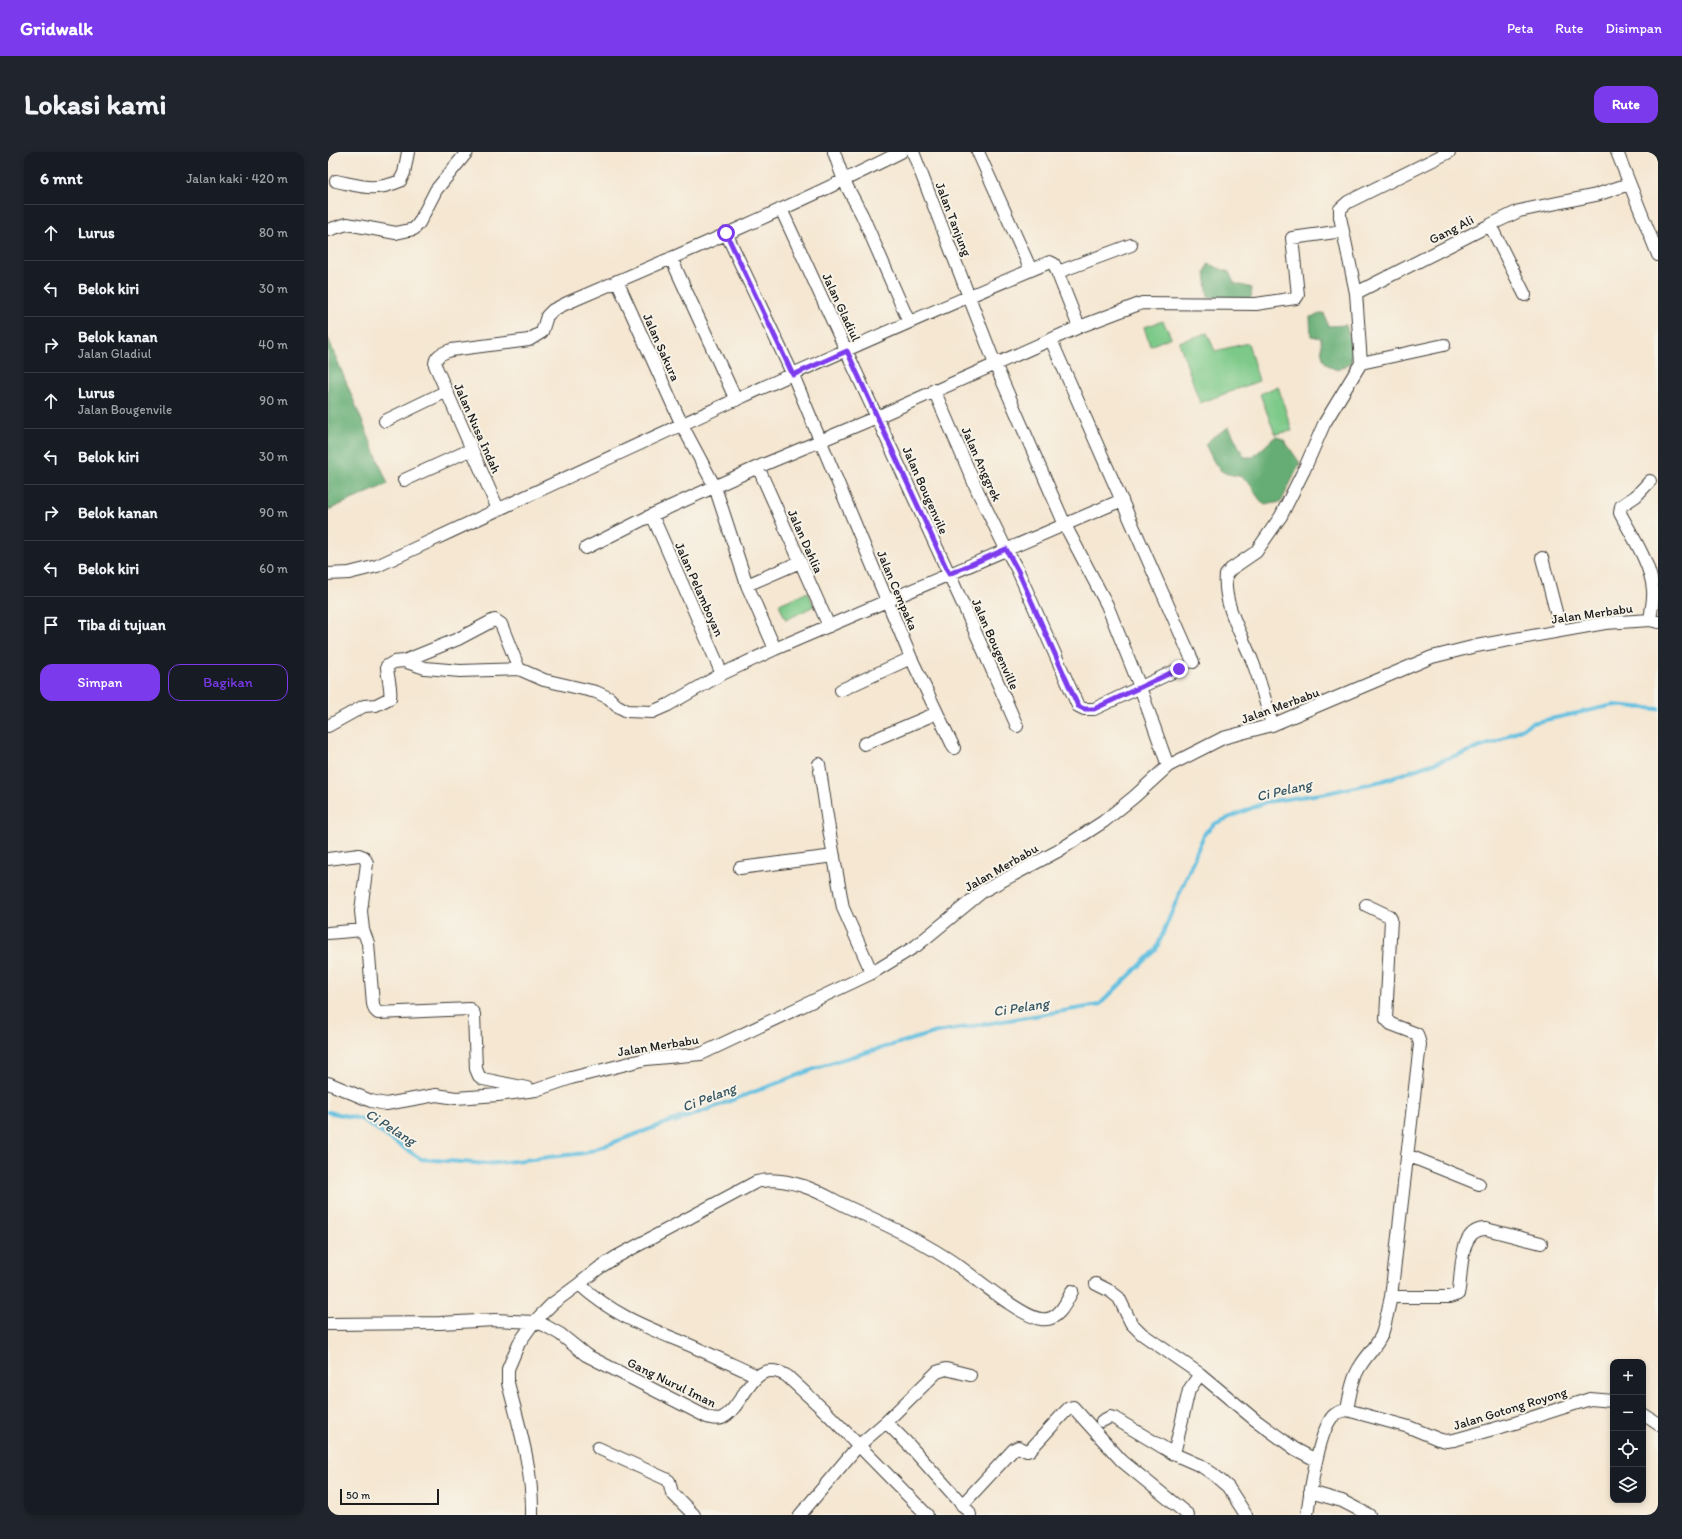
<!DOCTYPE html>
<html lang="id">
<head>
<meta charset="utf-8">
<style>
	:root { --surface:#171b24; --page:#20242c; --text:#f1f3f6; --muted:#9ea1a6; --line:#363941; --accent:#7c3aed }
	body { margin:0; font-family:Itim,sans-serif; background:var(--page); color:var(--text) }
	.controls { position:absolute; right:12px; bottom:12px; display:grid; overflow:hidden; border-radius:8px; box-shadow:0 2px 6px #0003 }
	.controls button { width:36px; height:36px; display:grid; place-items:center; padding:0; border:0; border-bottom:1px solid var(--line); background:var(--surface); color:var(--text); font:20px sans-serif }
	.scale { position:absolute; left:12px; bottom:10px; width:99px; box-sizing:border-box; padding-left:4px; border:2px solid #1c1c1c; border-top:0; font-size:11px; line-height:14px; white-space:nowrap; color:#1c1c1c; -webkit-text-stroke:3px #f7f3e8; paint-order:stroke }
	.stop { position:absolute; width:12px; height:12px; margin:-9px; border:3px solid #7c3aed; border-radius:50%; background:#fff }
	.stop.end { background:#7c3aed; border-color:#fff; box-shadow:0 1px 4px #0008 }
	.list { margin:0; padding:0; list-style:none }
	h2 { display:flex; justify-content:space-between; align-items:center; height:52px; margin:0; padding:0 16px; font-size:17px }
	h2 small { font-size:13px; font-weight:400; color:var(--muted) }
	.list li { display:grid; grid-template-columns:26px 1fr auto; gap:12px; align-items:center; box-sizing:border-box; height:56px; padding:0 16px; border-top:1px solid var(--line) }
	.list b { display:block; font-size:15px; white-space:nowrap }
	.list p { margin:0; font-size:13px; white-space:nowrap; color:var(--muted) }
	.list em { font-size:13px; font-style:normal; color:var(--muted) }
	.actions { display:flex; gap:8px; padding:12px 16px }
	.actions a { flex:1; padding:9px 0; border:1px solid var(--accent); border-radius:12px; text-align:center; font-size:14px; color:var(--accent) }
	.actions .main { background:var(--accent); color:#fff }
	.icon { flex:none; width:22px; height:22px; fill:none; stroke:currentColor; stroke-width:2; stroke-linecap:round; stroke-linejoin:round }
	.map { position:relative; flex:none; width:1330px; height:1363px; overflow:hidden; border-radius:12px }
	header { display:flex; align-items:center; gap:24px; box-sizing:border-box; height:56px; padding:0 20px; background:var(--accent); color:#fff }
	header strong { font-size:19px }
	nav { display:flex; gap:22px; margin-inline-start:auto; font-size:14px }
	.intro { display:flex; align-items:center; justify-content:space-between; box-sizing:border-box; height:96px; padding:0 24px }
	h1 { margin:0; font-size:28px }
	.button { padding:10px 18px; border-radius:12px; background:var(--accent); color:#fff; font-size:14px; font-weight:700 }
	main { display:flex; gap:24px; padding:0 24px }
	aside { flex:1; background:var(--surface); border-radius:12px; box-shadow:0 2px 6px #0003 }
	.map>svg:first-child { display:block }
	.green { fill:#7cc988; stroke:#4c7252 }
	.forest { fill:#65ad74; stroke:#406448 }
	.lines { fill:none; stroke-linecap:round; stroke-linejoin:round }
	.stream { stroke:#62c0e0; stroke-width:4 }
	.street-casing { stroke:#3d3a37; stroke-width:14 }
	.street { stroke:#fff; stroke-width:12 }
	.route { stroke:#7c3aed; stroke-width:5 }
	.labels { text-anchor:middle; stroke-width:4; stroke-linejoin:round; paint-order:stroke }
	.street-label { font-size:13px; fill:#1c1c1c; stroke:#f7f3e8 }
	.water-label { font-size:14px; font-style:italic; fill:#345561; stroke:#f7f3e8 }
</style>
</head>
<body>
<header>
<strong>Gridwalk</strong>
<nav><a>Peta</a><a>Rute</a><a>Disimpan</a></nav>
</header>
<div class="intro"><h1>Lokasi kami</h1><a class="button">Rute</a></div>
<main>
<aside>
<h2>6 mnt<small>Jalan kaki · 420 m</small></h2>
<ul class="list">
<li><svg class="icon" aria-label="ahead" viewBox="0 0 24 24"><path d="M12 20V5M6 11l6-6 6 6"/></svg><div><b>Lurus</b></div><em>80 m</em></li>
<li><svg class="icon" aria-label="left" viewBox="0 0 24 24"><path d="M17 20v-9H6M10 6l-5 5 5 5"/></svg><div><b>Belok kiri</b></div><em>30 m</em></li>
<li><svg class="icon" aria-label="right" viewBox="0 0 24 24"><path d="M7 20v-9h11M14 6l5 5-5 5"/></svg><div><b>Belok kanan</b><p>Jalan Gladiul</p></div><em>40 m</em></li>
<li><svg class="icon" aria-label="ahead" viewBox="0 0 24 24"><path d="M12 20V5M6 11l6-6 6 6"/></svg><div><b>Lurus</b><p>Jalan Bougenvile</p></div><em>90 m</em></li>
<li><svg class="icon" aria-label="left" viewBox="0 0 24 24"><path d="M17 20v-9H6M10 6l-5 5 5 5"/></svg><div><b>Belok kiri</b></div><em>30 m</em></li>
<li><svg class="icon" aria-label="right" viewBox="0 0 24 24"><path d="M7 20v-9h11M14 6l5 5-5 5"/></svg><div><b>Belok kanan</b></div><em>90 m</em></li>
<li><svg class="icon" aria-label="left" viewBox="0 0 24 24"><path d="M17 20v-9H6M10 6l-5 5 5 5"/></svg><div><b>Belok kiri</b></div><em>60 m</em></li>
<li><svg class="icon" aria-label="arrive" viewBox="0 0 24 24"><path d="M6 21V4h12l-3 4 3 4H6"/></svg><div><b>Tiba di tujuan</b></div></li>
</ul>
<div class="actions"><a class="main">Simpan</a><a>Bagikan</a></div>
</aside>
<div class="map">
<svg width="1330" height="1363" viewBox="0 0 1330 1363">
	<rect width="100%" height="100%" fill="#f7f3e8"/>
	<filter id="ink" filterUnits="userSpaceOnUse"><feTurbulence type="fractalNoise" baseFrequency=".025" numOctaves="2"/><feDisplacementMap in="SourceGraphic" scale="8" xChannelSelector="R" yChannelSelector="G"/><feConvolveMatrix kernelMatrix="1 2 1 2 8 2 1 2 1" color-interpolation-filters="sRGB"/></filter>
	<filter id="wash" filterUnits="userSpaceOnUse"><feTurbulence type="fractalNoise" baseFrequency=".012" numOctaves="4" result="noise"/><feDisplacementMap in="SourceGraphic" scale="16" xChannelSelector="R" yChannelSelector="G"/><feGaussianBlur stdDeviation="0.9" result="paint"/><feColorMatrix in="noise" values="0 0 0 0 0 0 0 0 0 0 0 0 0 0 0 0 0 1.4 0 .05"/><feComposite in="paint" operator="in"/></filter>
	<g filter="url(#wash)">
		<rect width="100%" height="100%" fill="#f5e7d2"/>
		<!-- green -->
		<path class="green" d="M835,169l8,16 -21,9 -6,-19z
			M879,181l8,18 33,-8 11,38 -59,22 -21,-61z
			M950,234l14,45 -17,3 -15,-40z
			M480,440l6,14 -28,14 -7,-16z"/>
		<!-- forest -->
		<path class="forest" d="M880,112l21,8 5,11 18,5 -1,10 -43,-1 -3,-24z
			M996,161l4,13 18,-1 7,23 -2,15 -13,7c-18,-5 -16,-15 -17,-32l-10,-2 -1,-19z
			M0,186l60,146 -60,26z
			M901,275l15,30h9l23,-21 8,4 16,23 -19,39 -16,3c-9,-7 -11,-18 -19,-25 -7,-6 -14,-4 -21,-7 -10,-4 -15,-20 -20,-29l8,-7z"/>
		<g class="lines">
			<!-- stream -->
			<path class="stream" d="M0,960l33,7 60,40 67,5 97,-11 103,-38 -13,7 155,-59 107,-31 162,-27 57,-55 44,-106 5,-11 9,-9 52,-22 61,-9 55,-12 116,-40 34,-18 82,-18 44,4"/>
		</g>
	</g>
	<g filter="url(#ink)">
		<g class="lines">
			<!-- street casing -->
			<g class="street-casing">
				<path id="street" d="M506,0l10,29 18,34 47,107
					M585,0l82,212 70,161 42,80 33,82 28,79
					M650,0l53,118
					M1289,0l41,103
					M8,29c25,5 38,11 64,0l4,-8 4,-21
					M453,57l185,402 51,115
					M1162,73l29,-14 77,-16 33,-11
					M0,78l19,-6 49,9 18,-4 5,-6 17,-33 31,-38
					M398,81l67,142 118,283 43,90
					M343,106l65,142
					M730,120l73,-27
					M289,129l65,144 33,62 32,98 28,64
					M1028,141l134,-68 35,70
					M723,188l142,322
					M1033,211l83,-18
					M606,238l44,102 28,57 12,22 60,135 6,3h10l85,-40
					M57,269l62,-30
					M430,315l71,159
					M76,328l68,-31
					M1322,329l-14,15 -15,10 -1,7c12,23 31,51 33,77 1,9 -2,21 -3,30
					M170,357l-63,-144c0,-10 8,-12 16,-15l78,-10 13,-8 5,-16 6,-6 14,-7c112,-48 225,-96 334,-151
					M324,363l70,159
					M258,396l66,-33 106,-48 119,-50 202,-90 63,-24 114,1 40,-6 2,-3 -6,-57 51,-7
					M1214,406l19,73
					M0,422l21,-1 28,-7c223,-104 446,-209 673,-304l4,2 25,63
					M419,433l53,-23
					M76,509l54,-22 34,-18 3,-1 6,4 18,45
					M513,538l70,-32
					M944,573c-6,-21 -11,-42 -19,-62 -11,-29 -30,-57 -27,-88l5,-6 25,-17 25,-36 23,-46 20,-46 37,-61 -5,-70 -16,-76v-8l8,-7 101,-50
					M0,574l36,-20 12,-1 14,-7c2,-11 -3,-21 -3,-32l7,-4 10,-1 21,7 35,3 59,-2 25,11 52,12 13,6 7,7 11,6 25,1 16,-7 54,-31 53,-25 347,-149
					M536,592l73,-31
					M491,612l10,65 14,79 29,65
					M0,707l31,-4 5,2 3,6 -6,48 2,19 5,13 5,61 2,6 3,3 92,-4 4,5 2,55 3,7 4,3 44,9
					M412,716l94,-12
					M0,781l35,-3
					M0,931l43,18 15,3 50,-9 20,3 42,-3 38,-5 35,-12 75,-19 55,-5 171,-81 44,-27 67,-55 75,-40 45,-29 31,-25 34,-31 55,-28 49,-13 160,-68 44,-11 129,-23 45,-3 8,2
					M1079,1003l72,29
					M251,1132c34,31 67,43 108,60 23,10 46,21 70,32
					M768,1132l14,7 9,7 12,25 11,11 58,40 54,45 41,30 21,11
					M1063,1145h58l9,-3c5,-19 -1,-66 28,-65l55,14
					M0,1172l112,-1 55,-3 39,2 10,3 16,9 26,21 121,62c4,1 10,3 15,1 24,-12 29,-63 65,-42l40,37 100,102
					M1019,1258c3,-15 5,-32 14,-45 7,-11 16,-19 21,-31 4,-12 6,-25 9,-37l29,-253 -3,-10 -26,-10 -5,-5 5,-100 -2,-3 -23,-11
					M1315,1262l15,10
					M774,1269l8,-4 4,1 60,36 27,12 12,8 15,13 18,28
					M558,1270l51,-50 9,-3 24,6
					M270,1296l68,31 3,2 3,12 22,22
					M846,1302l15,-64 11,-16
					M982,1340l32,9 27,14
					M634,1353l52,-56 4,-2 9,4 3,-1 33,-36 6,-6 4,-1 49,54 66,54
					M204,1363c1,-45 -13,-89 -24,-132v-14l11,-26 15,-21 18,-18 27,-20 20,-16 17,-11 140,-75c15,-4 32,-1 47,4 16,5 32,15 47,22 37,17 76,35 110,59 17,12 62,50 81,52 17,3 25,-16 31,-28
					M472,1363l58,-69 28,-24 23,23 60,67 1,3
					M979,1363c3,-22 12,-84 26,-99 4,-4 9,-5 14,-6l62,17 29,12 8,2 8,-1 61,-17 75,-24 23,2"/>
			</g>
			<!-- street -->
			<use href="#street" class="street"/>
		</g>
	</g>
	<g class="lines" filter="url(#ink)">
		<!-- route -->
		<path class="route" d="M398,81l67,142 54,-24 102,223 57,-25 12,22 60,135 6,3h10l85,-40"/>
	</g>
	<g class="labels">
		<!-- street labels -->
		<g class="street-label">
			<text transform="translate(626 67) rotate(69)" y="5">Jalan Tanjung</text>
			<text transform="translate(1123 77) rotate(-27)" y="5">Gang Ali</text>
			<text transform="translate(514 155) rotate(65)" y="5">Jalan Gladiul</text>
			<text transform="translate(334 195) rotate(66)" y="5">Jalan Sakura</text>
			<text transform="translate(150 276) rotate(66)" y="5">Jalan Nusa Indah</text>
			<text transform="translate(654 312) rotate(66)" y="5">Jalan Anggrek</text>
			<text transform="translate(598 338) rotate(66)" y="5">Jalan Bougenvile</text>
			<text transform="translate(478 389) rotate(66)" y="5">Jalan Dahlia</text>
			<text transform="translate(372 437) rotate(66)" y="5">Jalan Pelamboyan</text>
			<text transform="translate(570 438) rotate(67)" y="5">Jalan Cempaka</text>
			<text transform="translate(1264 461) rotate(-8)" y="5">Jalan Merbabu</text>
			<text transform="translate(668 492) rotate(66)" y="5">Jalan Bougenville</text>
			<text transform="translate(952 553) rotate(-20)" y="5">Jalan Merbabu</text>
			<text transform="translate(673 715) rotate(-30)" y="5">Jalan Merbabu</text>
			<text transform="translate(330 893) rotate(-9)" y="5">Jalan Merbabu</text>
			<text transform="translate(344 1230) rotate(26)" y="5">Gang Nurul Iman</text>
			<text transform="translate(1182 1256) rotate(-17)" y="5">Jalan Gotong Royong</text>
		</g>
		<!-- water labels -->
		<g class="water-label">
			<text transform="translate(956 638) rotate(-13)" y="5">Ci Pelang</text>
			<text transform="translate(693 855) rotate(-9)" y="5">Ci Pelang</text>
			<text transform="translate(381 945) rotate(-21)" y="5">Ci Pelang</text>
			<text transform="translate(63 975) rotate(32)" y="5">Ci Pelang</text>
		</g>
	</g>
</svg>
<div class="controls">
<button>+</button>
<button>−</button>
<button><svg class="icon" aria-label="locate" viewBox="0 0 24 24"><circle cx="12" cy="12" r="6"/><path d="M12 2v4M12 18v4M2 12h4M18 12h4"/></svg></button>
<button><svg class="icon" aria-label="layers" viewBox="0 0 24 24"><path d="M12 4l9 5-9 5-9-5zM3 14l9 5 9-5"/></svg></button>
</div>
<div class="scale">50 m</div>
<div class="stop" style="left:398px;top:81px"></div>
<div class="stop end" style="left:851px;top:517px"></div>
</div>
</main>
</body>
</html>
